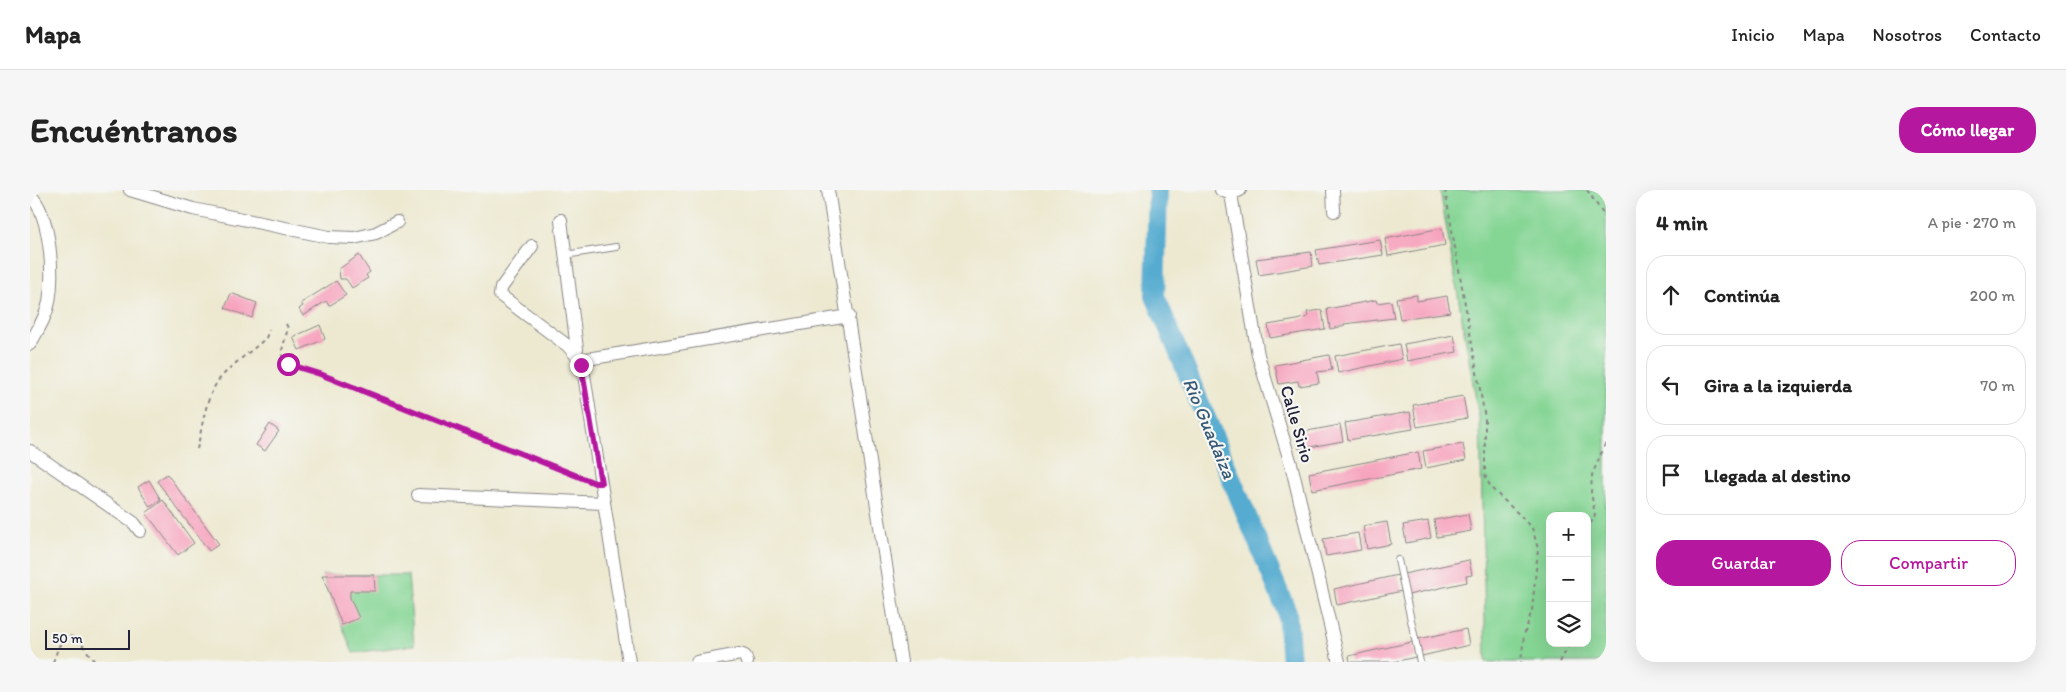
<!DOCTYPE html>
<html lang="es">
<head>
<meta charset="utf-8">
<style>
	:root { --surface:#fff; --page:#f6f6f6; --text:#222; --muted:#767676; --line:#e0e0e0; --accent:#b5179e }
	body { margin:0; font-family:Itim,sans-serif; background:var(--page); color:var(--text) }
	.controls { position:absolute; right:15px; bottom:15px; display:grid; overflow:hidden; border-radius:10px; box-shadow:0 5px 20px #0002 }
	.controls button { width:45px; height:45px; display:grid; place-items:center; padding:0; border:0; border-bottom:1px solid var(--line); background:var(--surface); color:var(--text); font:25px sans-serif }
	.scale { position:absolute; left:15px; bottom:12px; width:85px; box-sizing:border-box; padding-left:5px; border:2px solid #22223b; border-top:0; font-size:14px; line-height:18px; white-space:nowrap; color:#22223b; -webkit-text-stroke:4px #f6f6f2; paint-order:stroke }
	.stop { position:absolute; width:15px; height:15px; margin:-11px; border:4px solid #b5179e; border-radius:50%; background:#fff }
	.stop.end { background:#b5179e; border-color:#fff; box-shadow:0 1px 5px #0008 }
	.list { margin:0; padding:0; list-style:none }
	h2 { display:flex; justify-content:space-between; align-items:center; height:65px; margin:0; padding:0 20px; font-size:21px }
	h2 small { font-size:16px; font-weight:400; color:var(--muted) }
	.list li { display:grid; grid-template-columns:32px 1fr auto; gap:15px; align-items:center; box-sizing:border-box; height:80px; margin:0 10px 10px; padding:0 10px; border:1px solid var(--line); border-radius:20px }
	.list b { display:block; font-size:19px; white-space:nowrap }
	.list em { font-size:16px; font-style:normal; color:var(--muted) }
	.actions { display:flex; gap:10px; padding:15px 20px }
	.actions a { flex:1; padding:11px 0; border:1px solid var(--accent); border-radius:20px; text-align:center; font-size:18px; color:var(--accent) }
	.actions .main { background:var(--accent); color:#fff }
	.icon { flex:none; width:28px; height:28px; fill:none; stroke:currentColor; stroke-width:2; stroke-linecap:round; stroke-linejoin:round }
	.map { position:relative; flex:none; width:1576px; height:472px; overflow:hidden; border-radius:20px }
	header { display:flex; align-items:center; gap:30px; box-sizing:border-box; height:70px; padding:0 25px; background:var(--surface); border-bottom:1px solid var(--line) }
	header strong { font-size:24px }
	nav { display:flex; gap:28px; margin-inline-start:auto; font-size:18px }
	.intro { display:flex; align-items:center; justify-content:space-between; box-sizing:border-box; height:120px; padding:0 30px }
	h1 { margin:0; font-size:35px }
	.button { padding:12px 22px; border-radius:20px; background:var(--accent); color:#fff; font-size:18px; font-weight:700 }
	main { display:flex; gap:30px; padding:0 30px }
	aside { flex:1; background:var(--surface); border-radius:20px; box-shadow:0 5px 20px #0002 }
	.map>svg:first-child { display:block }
	.green { fill:#85d594; stroke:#547c68; fill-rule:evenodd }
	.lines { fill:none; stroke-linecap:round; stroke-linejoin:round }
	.river { stroke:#54abd0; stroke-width:20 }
	.building { fill:#f7a5bf }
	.lane-casing { stroke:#888686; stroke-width:8 }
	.street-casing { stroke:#888686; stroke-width:14 }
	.path { stroke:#888686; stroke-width:2; stroke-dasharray:4 4; stroke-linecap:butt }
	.lane { stroke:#fff; stroke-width:6 }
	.street { stroke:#fff; stroke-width:12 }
	.route { stroke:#b5179e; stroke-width:6 }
	.labels { text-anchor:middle; stroke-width:4.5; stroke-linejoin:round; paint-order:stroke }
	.street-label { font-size:18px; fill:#22223b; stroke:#f6f6f2 }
	.water-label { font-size:19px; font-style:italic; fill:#365977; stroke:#f6f6f2 }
</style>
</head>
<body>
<header>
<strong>Mapa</strong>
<nav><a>Inicio</a><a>Mapa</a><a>Nosotros</a><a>Contacto</a></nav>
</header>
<div class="intro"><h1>Encuéntranos</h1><a class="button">Cómo llegar</a></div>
<main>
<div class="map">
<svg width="1576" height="472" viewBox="0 0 1576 472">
	<rect width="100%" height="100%" fill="#f6f6f2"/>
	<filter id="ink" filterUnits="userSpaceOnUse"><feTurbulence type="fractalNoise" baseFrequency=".02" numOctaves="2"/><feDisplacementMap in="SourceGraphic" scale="10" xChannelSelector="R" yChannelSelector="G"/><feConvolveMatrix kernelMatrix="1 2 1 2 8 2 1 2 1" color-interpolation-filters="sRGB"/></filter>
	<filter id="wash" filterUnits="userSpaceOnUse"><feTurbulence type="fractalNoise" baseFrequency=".0096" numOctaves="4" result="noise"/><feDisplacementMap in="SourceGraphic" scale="20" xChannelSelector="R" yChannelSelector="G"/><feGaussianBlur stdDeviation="1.12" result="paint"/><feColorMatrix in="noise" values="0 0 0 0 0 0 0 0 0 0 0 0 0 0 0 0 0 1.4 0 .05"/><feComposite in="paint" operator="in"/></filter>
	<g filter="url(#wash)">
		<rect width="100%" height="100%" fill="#ede9d1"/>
		<!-- green -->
		<path class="green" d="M1410,0h166v472h-120l-6,-238zM1520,326h37v127h-37z
			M292,385h86l6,70 -61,8z"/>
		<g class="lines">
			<!-- river -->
			<path class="river" d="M1128,0l-3,106 132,316 4,50"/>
		</g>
		<g id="blocks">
			<!-- building -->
			<path class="building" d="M1412,38l3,17 -57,11 -3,-17z
				M1350,50l3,15 -64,10 -3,-15z
				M1281,62l2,14 -54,9 -3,-16z
				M329,65l11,17 -4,3 2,3 -16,10 -6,-9h-6l-1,-10z
				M306,91l10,14 -17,11 -3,-5 -23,15 -4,-7 4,-3 -2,-3z
				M201,103l26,10 -5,15 -27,-10z
				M1387,105v6l30,-5 3,16 -50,7 -4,-21z
				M1346,110l1,3 14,-2 3,17 -50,6v2l-14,3 -3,-20z
				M1292,120l3,19 -55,9 -2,-13 29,-5 11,-3 -1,-5z
				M290,135l5,14 -26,11 -6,-13z
				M1424,145l3,17 -50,9 -3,-17z
				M1369,154l3,15 -64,14 -3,-17z
				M1299,165l3,15 -15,2 2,11 -20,3 -1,-5 -19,3 -4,-19z
				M1433,206l4,22 -50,9 -4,-22z
				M1380,222l3,17 -65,11 -3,-17z
				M240,234l9,7 -14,20 -9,-6z
				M1310,235l3,16 -44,8 -3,-16z
				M1433,254l3,16 -40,8 -3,-17z
				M1388,262l3,17 -109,21 -3,-17z
				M137,284l52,70 -10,7 -52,-70z
				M119,290l12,20 -11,7 -12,-20z
				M133,310l31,43 -16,12 -32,-42z
				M1438,324l3,17 -34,6 -3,-17z
				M1398,331l3,17 -25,5 -3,-18z
				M1357,332l4,22 -24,5 -4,-23z
				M1328,343l3,17 -35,6 -3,-17z
				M1439,370l3,15 -6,1 1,6 -59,13 -4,-21z
				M292,385h52l1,16h-25v7l9,20 -17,7z
				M1368,385l4,16 -65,14 -3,-16z
				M1436,439l3,16 -47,11 -4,-17z
				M1382,452l4,15 -23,5h-43l-1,-6z"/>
		</g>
	</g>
	<g filter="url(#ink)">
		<use href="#blocks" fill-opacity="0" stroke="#888686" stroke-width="1"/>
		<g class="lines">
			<!-- lane casing -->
			<g class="lane-casing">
				<path id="lane" d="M535,65l51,-8
					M1368,370l22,102"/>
			</g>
			<!-- street casing -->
			<g class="street-casing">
				<path id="street" d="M100,0l63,19 136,28 25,1 22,-5 21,-11
					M798,0l73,472
					M1191,0l10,4 9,-4
					M1303,0l1,21
					M1201,4l27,161 33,109 48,198
					M0,5c21,20 24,80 19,107 -3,16 -12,29 -19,42
					M531,30l16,129 -2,5
					M502,56l-31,42 -1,7 68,51 14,16
					M0,261l104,72 6,8
					M388,305l186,8
					M599,472l-47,-300 5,-3 262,-43
					M667,472l43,-8 5,2 2,6"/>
			</g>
			<!-- path -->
			<path class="path" d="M1415,0l40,228v57l6,13 31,29 11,13 5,19 -6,61 -8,25 -3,27
				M1557,0l19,28
				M256,134l2,4 -7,26 7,10 32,10 269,106
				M167,259c6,-24 8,-54 25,-73 13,-14 30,-25 44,-38l3,-8
				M1557,341l8,-16 -4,-23 1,-17 14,-33
				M23,472l6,-16 10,-10 9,3 17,23
				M1530,472l10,-19"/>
			<!-- lane -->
			<use href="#lane" class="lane"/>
			<!-- street -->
			<use href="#street" class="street"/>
		</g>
	</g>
	<g class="lines" filter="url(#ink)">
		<!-- route -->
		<path class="route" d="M258,174l32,10 275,109h6l-20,-118"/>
	</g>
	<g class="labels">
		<!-- street labels -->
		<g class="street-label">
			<text transform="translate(1267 234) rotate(74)" y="6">Calle Sirio</text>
		</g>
		<!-- water labels -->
		<g class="water-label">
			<text transform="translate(1180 238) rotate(67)" y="7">Rio Guadaiza</text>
		</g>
	</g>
</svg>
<div class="controls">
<button>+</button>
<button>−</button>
<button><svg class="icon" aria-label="layers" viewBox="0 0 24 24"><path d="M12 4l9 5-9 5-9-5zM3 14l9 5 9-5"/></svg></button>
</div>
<div class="scale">50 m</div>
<div class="stop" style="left:258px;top:174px"></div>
<div class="stop end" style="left:551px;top:175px"></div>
</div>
<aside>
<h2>4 min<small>A pie · 270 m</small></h2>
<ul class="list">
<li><svg class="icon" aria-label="ahead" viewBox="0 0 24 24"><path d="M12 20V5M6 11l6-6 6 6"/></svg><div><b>Continúa</b></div><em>200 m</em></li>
<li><svg class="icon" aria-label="left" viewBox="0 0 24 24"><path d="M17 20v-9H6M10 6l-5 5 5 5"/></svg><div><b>Gira a la izquierda</b></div><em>70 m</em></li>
<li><svg class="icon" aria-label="arrive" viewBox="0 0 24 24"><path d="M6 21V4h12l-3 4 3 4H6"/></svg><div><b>Llegada al destino</b></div></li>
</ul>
<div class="actions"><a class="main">Guardar</a><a>Compartir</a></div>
</aside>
</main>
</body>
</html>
